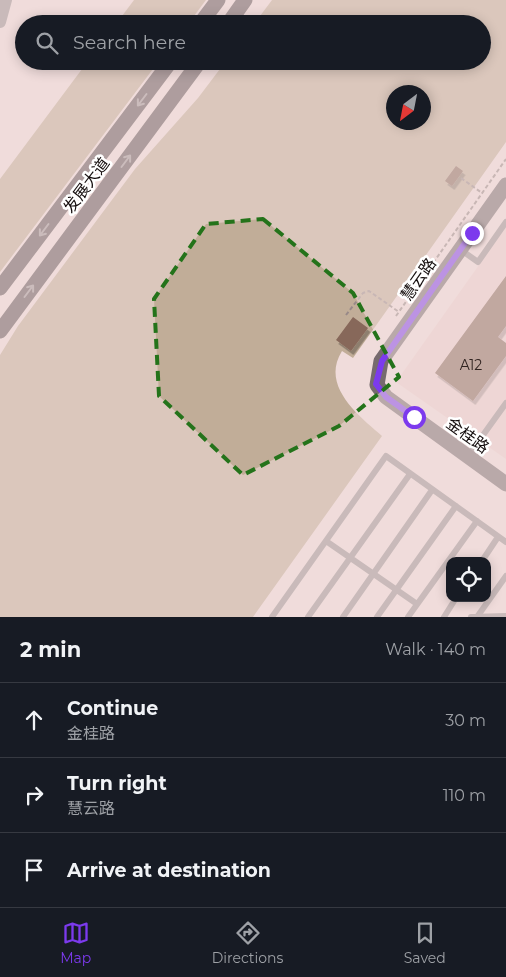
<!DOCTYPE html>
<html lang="en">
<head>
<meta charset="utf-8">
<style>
	:root { --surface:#171b24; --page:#20242c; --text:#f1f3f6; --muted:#9ea1a6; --line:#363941; --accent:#7c3aed }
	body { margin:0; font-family:Montserrat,"Noto Sans SC",sans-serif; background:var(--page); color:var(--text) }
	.controls { position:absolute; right:15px; bottom:15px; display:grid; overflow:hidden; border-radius:10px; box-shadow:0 2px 12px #0003 }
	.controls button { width:45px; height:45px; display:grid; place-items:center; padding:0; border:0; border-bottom:1px solid var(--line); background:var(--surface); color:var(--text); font:25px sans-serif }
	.compass { position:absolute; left:386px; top:85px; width:45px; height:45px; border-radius:50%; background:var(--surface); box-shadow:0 2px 12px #0003; rotate:212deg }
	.stop { position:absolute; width:15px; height:15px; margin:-11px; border:4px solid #7c3aed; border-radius:50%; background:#fff }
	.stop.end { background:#7c3aed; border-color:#fff; box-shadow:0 1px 5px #0008 }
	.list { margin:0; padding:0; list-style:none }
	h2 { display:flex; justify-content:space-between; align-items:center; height:65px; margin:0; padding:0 20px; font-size:21px }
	h2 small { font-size:16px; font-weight:400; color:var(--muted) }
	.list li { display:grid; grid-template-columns:32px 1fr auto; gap:15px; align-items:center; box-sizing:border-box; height:75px; padding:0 20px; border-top:1px solid var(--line) }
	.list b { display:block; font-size:19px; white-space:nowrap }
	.list p { margin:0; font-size:16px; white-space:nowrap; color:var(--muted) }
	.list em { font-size:16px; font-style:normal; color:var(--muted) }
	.icon { flex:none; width:28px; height:28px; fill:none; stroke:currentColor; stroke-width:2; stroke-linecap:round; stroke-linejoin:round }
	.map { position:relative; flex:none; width:506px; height:617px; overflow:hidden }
	.search { position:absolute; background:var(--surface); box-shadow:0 2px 12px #0003; left:15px; right:15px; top:15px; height:55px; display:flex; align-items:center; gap:12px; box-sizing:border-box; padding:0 18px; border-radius:28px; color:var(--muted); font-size:19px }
	.sheet { height:290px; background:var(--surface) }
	nav { display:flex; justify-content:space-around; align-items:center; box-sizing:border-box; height:70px; border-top:1px solid var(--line); background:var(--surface); font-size:14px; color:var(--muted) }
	nav a { display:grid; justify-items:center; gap:2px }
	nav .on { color:var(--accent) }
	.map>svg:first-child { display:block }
	.built { fill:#eccfce }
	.green { fill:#c1ad98; fill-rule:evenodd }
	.building { fill:#87675a; filter:url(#shadow) }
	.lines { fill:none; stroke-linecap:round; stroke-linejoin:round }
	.path { stroke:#988988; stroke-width:2; stroke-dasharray:4 2.5; stroke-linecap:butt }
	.lane { stroke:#999193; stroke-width:6 }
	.street { stroke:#999193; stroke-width:12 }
	.secondary { stroke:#766a6e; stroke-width:15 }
	.primary { stroke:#5d5054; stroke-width:15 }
	.oneway { stroke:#9e9698 }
	.route { stroke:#7c3aed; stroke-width:6 }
	.marked { fill:none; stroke:#24731a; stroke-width:4; stroke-dasharray:10 6; stroke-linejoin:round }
	.labels { text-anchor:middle; stroke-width:5; stroke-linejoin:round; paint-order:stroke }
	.number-label { font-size:14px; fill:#302320 }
	.street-label { font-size:16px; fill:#130c0c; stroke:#fff }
</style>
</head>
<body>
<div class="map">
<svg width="506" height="617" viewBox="0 0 506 617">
	<defs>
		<filter id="shadow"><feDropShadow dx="2.5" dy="4" stdDeviation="0" flood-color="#0004"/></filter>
	</defs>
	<rect width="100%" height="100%" fill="#f0dcdb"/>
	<!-- built -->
	<path class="built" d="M506,227v232l-110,-77z"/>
	<!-- green -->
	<path class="green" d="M134,0h72l-18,24h-72z
		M272,0h234v142l-153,216 -11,-7c-22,35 17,65 40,85l-129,181h-253v-262l18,-29 117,-157 63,-71 28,-37h256v-37h-228zM394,92h30v30h-30z
		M88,61h71l-159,211v-93z"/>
	<!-- building -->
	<path class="building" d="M456,166l7,5 -11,15 -7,-5z
		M506,276v50l-8,11 8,6v13l-33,45 -38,-28z
		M353,317l15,11 -17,23 -15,-11z"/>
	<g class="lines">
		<!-- path -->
		<path class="path" d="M461,178l21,15
			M346,315l17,-22 6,-2 30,21
			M396,316l110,-157"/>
		<!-- lane -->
		<path class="lane" d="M461,250l17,12 28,-40
			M468,456l38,-53
			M326,541l91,63
			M482,561l16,-24
			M272,617l114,-161 120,86
			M308,617l102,-143
			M343,617l89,-127
			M377,617l79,-111
			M408,617l69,-96
			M444,617l12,-19
			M471,617l35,-1
			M477,617l29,-41"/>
		<!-- street -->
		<path class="street" d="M0,22l6,-22"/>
		<!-- secondary -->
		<path class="secondary" d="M506,185l-125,176 -4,24 9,12 120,87"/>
		<!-- primary -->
		<path class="primary" d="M200,24l18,-24
			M228,24l17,-24
			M0,288l171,-227
			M0,331l200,-270"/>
	</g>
	<!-- one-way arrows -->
	<defs><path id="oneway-shaft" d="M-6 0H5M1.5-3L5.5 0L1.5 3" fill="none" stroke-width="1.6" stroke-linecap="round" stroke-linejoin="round" transform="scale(1.25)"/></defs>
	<g class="oneway">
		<use href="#oneway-shaft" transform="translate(142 100) rotate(127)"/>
		<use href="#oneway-shaft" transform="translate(126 161) rotate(-53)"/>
		<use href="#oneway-shaft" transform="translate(44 230) rotate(127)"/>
		<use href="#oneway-shaft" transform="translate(29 291) rotate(-53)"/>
	</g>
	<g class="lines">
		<!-- route -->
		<path class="route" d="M414,417l-28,-20 -10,-13 6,-23 90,-128"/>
	</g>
	<!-- marked area -->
	<path d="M0 0H506V617H0ZM263,219l90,74 46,84 -60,49 -96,49 -84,-79 -5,-97 52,-75z" fill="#f0dcdb" fill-opacity=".55" fill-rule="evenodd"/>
	<path class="marked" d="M263,219l90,74 46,84 -60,49 -96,49 -84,-79 -5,-97 52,-75z"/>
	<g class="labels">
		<!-- number labels -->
		<g class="number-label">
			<text x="471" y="370">A12</text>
		</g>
		<!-- street labels -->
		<g class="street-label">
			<text transform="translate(86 185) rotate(-53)" y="6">发展大道</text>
			<text transform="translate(418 279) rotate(-55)" y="6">慧云路</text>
			<text transform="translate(468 435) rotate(36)" y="6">金桂路</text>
		</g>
	</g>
</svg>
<div class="controls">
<button><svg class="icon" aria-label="locate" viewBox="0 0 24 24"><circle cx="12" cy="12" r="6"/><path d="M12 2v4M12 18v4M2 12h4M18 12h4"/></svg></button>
</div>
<svg class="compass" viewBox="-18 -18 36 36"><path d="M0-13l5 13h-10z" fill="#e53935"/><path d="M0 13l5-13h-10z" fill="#9ea1a6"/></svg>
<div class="stop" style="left:414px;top:417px"></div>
<div class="stop end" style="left:472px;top:233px"></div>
<div class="search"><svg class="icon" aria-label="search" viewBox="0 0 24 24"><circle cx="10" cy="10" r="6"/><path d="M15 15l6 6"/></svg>Search here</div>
</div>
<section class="sheet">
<h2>2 min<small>Walk · 140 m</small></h2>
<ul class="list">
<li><svg class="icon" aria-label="ahead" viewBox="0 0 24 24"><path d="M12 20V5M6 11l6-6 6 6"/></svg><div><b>Continue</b><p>金桂路</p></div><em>30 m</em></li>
<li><svg class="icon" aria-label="right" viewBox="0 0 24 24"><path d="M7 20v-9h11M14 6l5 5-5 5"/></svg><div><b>Turn right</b><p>慧云路</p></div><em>110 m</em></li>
<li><svg class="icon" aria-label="arrive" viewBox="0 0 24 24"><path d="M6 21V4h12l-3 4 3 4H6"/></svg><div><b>Arrive at destination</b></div></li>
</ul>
</section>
<nav>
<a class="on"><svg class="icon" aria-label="map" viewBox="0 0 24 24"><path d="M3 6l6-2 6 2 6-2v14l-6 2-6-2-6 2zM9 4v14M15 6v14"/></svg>Map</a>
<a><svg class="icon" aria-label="directions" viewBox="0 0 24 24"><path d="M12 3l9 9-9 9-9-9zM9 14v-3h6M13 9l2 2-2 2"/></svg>Directions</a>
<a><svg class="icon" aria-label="saved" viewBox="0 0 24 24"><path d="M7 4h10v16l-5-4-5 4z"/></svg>Saved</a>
</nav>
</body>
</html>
